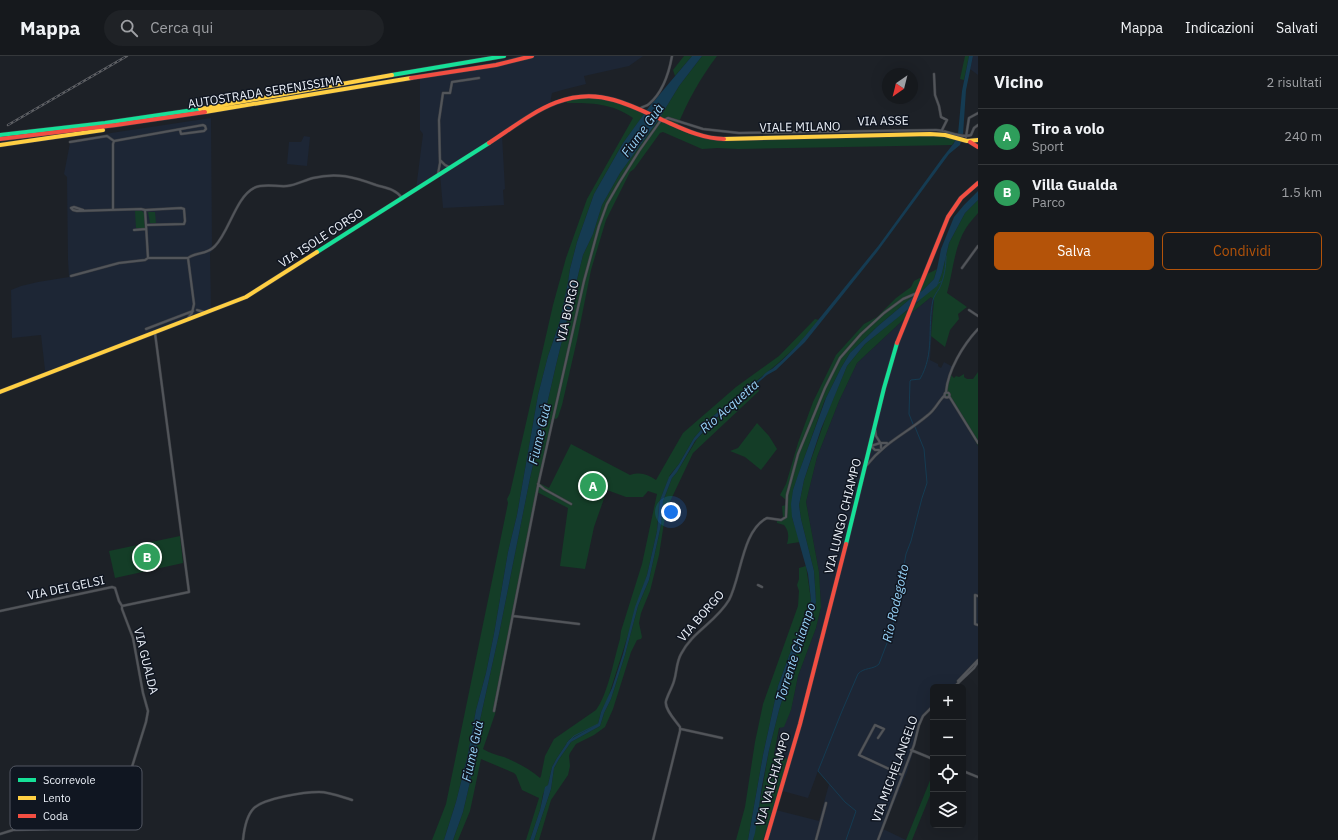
<!DOCTYPE html>
<html lang="it">
<head>
<meta charset="utf-8">
<style>
	:root { --surface:#16191d; --page:#1f2226; --text:#f1f3f6; --muted:#9ea0a4; --line:#35383b; --accent:#b45309 }
	body { margin:0; font-family:"IBM Plex Sans",sans-serif; background:var(--page); color:var(--text) }
	.controls { position:absolute; right:12px; bottom:12px; display:grid; overflow:hidden; border-radius:6px; box-shadow:0 4px 16px #0002 }
	.controls button { width:36px; height:36px; display:grid; place-items:center; padding:0; border:0; border-bottom:1px solid var(--line); background:var(--surface); color:var(--text); font:20px sans-serif }
	.compass { position:absolute; left:882px; top:12px; width:36px; height:36px; border-radius:50%; background:var(--surface); box-shadow:0 4px 16px #0002; rotate:215deg }
	.you { position:absolute; left:671px; top:456px; width:14px; height:14px; margin:-10px; border:3px solid #fff; border-radius:50%; background:#1a73e8; box-shadow:0 0 0 6px #1a73e833 }
	.badge { display:grid; place-items:center; width:26px; height:26px; border-radius:50%; background:var(--accent); color:#fff; font-size:13px; font-weight:700 }
	.pin { position:absolute; translate:-50% -50%; border:2px solid #fff; box-shadow:0 1px 4px #0006 }
	.list { margin:0; padding:0; list-style:none }
	h2 { display:flex; justify-content:space-between; align-items:center; height:52px; margin:0; padding:0 16px; font-size:17px }
	h2 small { font-size:13px; font-weight:400; color:var(--muted) }
	.list li { display:grid; grid-template-columns:26px 1fr auto; gap:12px; align-items:center; box-sizing:border-box; height:56px; padding:0 16px; border-top:1px solid var(--line) }
	.list b { display:block; font-size:15px; white-space:nowrap }
	.list p { margin:0; font-size:13px; white-space:nowrap; color:var(--muted) }
	.list em { font-size:13px; font-style:normal; color:var(--muted) }
	.actions { display:flex; gap:8px; padding:12px 16px }
	.actions a { flex:1; padding:9px 0; border:1px solid var(--accent); border-radius:6px; text-align:center; font-size:14px; color:var(--accent) }
	.actions .main { background:var(--accent); color:#fff }
	.icon { flex:none; width:22px; height:22px; fill:none; stroke:currentColor; stroke-width:2; stroke-linecap:round; stroke-linejoin:round }
	.map { position:relative; flex:none; width:978px; height:784px; overflow:hidden }
	header { display:flex; align-items:center; gap:24px; box-sizing:border-box; height:56px; padding:0 20px; background:var(--surface); border-bottom:1px solid var(--line) }
	header strong { font-size:19px }
	nav { display:flex; gap:22px; margin-inline-start:auto; font-size:14px }
	.search { width:280px; height:36px; background:var(--page); display:flex; align-items:center; gap:10px; box-sizing:border-box; padding:0 14px; border-radius:22px; color:var(--muted); font-size:15px }
	main { display:flex }
	aside { flex:1; background:var(--surface) }
	.map>svg:first-child { display:block }
	.built { fill:#1d2635 }
	.green { fill:#143d27; fill-rule:evenodd }
	.water { fill:#153b52 }
	.lines { fill:none; stroke-linecap:round; stroke-linejoin:round }
	.stream { stroke:#153b52; stroke-width:1 }
	.street-casing { stroke:#393c41; stroke-width:3 }
	.fast-casing { stroke:#393c41; stroke-width:5 }
	.slow-casing { stroke:#393c41; stroke-width:5 }
	.jam-casing { stroke:#393c41; stroke-width:5 }
	.street { stroke:#52555a; stroke-width:2 }
	.fast { stroke:#16e098; stroke-width:4 }
	.slow { stroke:#ffcf43; stroke-width:4 }
	.jam { stroke:#f24e42; stroke-width:4 }
	.rail-casing { stroke:#5d5f63; stroke-width:2.5 }
	.rail { stroke:#101621; stroke-width:1; stroke-dasharray:3; stroke-linecap:butt }
	.labels { text-anchor:middle; stroke-width:3; stroke-linejoin:round; paint-order:stroke }
	.street-label { font-size:12px; fill:#ebf0f8; stroke:#101621 }
	.water-label { font-size:13px; font-style:italic; fill:#95d0f5; stroke:#101621 }
	.key { fill:#101621; stroke:#525762; stroke-width:1 }
	.key-label { font-size:11px; fill:#ebf0f8 }
</style>
</head>
<body>
<header>
<strong>Mappa</strong>
<div class="search"><svg class="icon" aria-label="search" viewBox="0 0 24 24"><circle cx="10" cy="10" r="6"/><path d="M15 15l6 6"/></svg>Cerca qui</div>
<nav><a>Mappa</a><a>Indicazioni</a><a>Salvati</a></nav>
</header>
<main>
<div class="map">
<svg width="978" height="784" viewBox="0 0 978 784">
	<rect width="100%" height="100%" fill="#1d2127"/>
	<!-- built -->
	<path class="built" d="M518,0h125l-14,10 -45,10 2,8 -20,5 -14,4 -2,11 -48,31 3,54 -2,1 1,15 -61,3 -3,-34 -24,15 7,-55 -3,-4v-56l60,-9z
		M973,0h5v19l-8,-6z
		M211,62l1,133 -2,2 1,55 -163,63v-1h-3l-4,-35 -29,3 -1,-48 10,-4 17,-4 31,-5 -1,-17 -1,-83 -3,-3 6,-31 41,-10z
		M304,80l6,1 -3,29 -20,-2 2,-22h12z
		M931,241l3,3 -4,60 8,4v2l3,2 3,-6 9,5 -9,26 6,5 28,48v216l-24,25h-21v19l-11,11 -6,18 -2,14 -7,23 -24,57 23,11h-139l9,-30 43,11 10,-37 -11,-13 -10,27 -29,-8 4,-13 -9,-23 6,-26 11,-18 7,-34 18,-48 5,-21 -2,-35 -13,-70 11,-45 22,-56 18,-38 46,-43z"/>
	<!-- green -->
	<path class="green" d="M684,0h8l-17,20 -2,-6z
		M702,0h15c-16,21 -30,46 -40,71l18,7 23,5 219,-5 20,4 -5,7 -214,4 -20,-1 -16,1 -39,-17 -3,1 -26,36 -4,3 -24,48 -15,50 -14,70 -15,65 -4,12 -2,2 -4,-1 -13,65 10,5 22,-44 59,31c11,-3 17,-1 26,5l27,-47 53,-46 43,-31 36,-37 4,1 -21,25 -22,20 -64,52 -18,21 -15,26 -9,11 -11,28 -2,28 -10,44 -39,123 -7,14 -3,12 -29,16 -12,18 -5,9 -4,18 -5,9 -3,16 -10,30h-4l13,-42 -17,-8 -6,-15 -2,-2 -33,-14 -11,52 -12,29h-5l10,-28 13,-56 2,-27 21,-95 31,-156 26,-113 27,-110 10,-21 9,-29 18,-32 39,-54 20,-33zM607,434l19,7h17l5,-6 9,3 -15,70 -21,67 -1,8c-6,20 -12,55 -24,71l-42,29 -9,17 -4,20 -1,2c-10,-9 -24,-16 -36,-21 -8,-2 -14,-4 -21,-8l12,-35 42,-222 31,16 -8,58 25,3 9,-42z
		M965,0h4l-5,24 -4,-1z
		M605,41l40,16 -22,30 -29,51 -17,48 -7,27 -2,13 -8,39 -12,35 -10,39 -21,120 -9,37 -14,82 -8,39 -10,37 -8,44 -12,48 -12,38h-12l14,-36 62,-301 -1,-4 3,-6 43,-188 13,-47 21,-59 46,-81c-22,-15 -40,-15 -66,-15v-5z
		M978,144v13c-4,5 -9,10 -12,15 -12,19 -13,44 -19,65l20,14 -9,7 1,5 -9,11 -5,17 -14,-11 3,-36 -3,-3 -28,23 -46,43 -18,38 -22,56 -11,45 13,70 2,35 -5,21 -18,48 -7,34 -7,17 -5,1 -5,26 14,5 -25,81h-10l16,-90 10,-40 19,-62 5,-8 13,-38 -2,-31 -13,-52 -2,-14 5,-25 24,-69 19,-45 18,-22 34,-28 14,-9 26,-28 3,-6 7,-30 16,-30z
		M135,155h7l2,2 1,15h-9z
		M148,156h7l1,11h-6z
		M937,213l-3,10 -12,12 -12,8 -32,27 -28,27 -9,15 -17,34 -31,88 -1,27 8,25 -13,2c2,-7 2,-13 -3,-19l-7,-2v-4l3,1 3,-3 -1,-11 4,-1v-5l-6,-5 6,-11 12,-41 15,-41 23,-47 28,-31 13,-7 19,-19 15,-11 3,-6z
		M978,316v74l-28,-48 -6,-5 7,-18 3,3 2,-2 3,1 5,-3v3l3,2h6z
		M756,329l3,6 -66,62 -27,57 -7,45 -9,36 -9,22 -2,10 3,14 -1,2 -4,1 -6,12 -18,57 -8,18 -11,8 -18,9 -6,9 -1,3 1,10 -2,9 -17,25 -12,40h-5l17,-51 3,-21 5,-9 12,-17 29,-16 4,-13 7,-14 14,-44 13,-49 11,-26 12,-55 2,-24 9,-23 5,-6 20,-33 28,-29z
		M757,367l12,13 8,13 -16,21 -16,-13 -15,-6 8,-3z
		M180,480l3,27 -68,15 -6,-27z
		M806,510l5,34 -4,14 -14,31 -15,41 -15,69 -15,85h-12l9,-33 10,-65 8,-38 35,-98 1,-15 -2,-6 2,-6v-11z
		M933,717v15l-21,52h-6z"/>
	<!-- water -->
	<path class="water" d="M692,0h10l-23,30 -20,33 -39,54 -18,32 -9,29 -10,21 -27,110 -26,113 -31,156 -21,95 -2,27 -13,56 -10,28h-9l12,-38 12,-48 8,-44 10,-37 8,-39 14,-82 9,-37 21,-120 10,-39 12,-35 8,-39 2,-13 7,-27 17,-48 29,-51 26,-36z
		M969,0h4l-7,34 -3,45 -3,10 -11,9 -72,98 -72,90 -29,28 -9,5 -52,44 -20,22 -18,31 -5,6 -9,23 -2,24 -12,55 -11,26 -13,49 -14,44 -7,14 -4,13 -29,16 -12,17 -5,9 -3,21 -17,51h-4l10,-30 5,-23 3,-2 4,-18 5,-9 12,-18 29,-16 3,-12 11,-24 11,-34 12,-47 12,-32 10,-44 3,-31 9,-23 10,-13 15,-26 18,-21 50,-40c3,-4 6,-6 10,-8 12,-10 24,-22 34,-34l73,-90 64,-88 11,-14 4,-9 4,-43z
		M978,135v9l-13,13 -16,30 -7,30 -5,13 -72,58 -18,22 -26,63 -17,51 -5,25 2,14 13,52 2,31 -13,38 -5,8 -19,62 -10,40 -7,36 -7,47 -2,7h-5l15,-85 15,-69 15,-41 14,-31 4,-14 -3,-26 -16,-57 -1,-13 2,-14 5,-15 28,-77 15,-30 9,-15 28,-27 32,-27 12,-8 12,-12 3,-10 4,-20 13,-32 10,-12z"/>
	<g class="lines">
		<!-- stream -->
		<path class="stream" d="M937,228l5,-3
			M913,368l-4,-10 1,-33 1,-1 9,-1c15,-26 7,-51 13,-79 1,-4 4,-8 6,-11 5,-10 7,-22 7,-33
			M567,687l7,-7 24,-12
			M846,784l10,-29 -11,-9 -27,-31 24,-60 16,-37c6,-7 15,-4 21,-10l13,-34 14,-76 5,-13 11,-43 5,-15 -3,-34 -9,-22"/>
		<!-- street casing -->
		<g class="street-casing">
			<path id="street" d="M934,18l1,21 4,11 2,11 6,3 -5,10
				M639,54c2,-4 7,-3 10,-6 14,-12 20,-31 23,-48
				M664,64l4,-2 35,11 36,4 197,-3c11,0 25,9 35,5l3,-7 4,-3
				M966,81l3,-19 9,-5
				M70,86l37,-6 7,5
				M440,104l5,5 4,2
				M438,118l2,-11 -1,-43 4,-27h7l2,-11 27,-4
				M83,154l-9,-3 -3,1 2,2 4,1 64,-2 4,1 36,-2 3,1 1,12 -1,3 -38,1 2,33
				M113,154v-66l1,-3 89,-16 2,1 1,3 -2,2 -23,3 -1,-4
				M145,154l1,15
				M134,174l12,-1
				M188,202l6,46 -2,9 -4,5
				M962,212l16,-22
				M71,220l48,-13 26,-3 3,-2h40c8,-6 19,-3 27,-12 14,-14 21,-49 39,-58 9,-5 23,-1 33,-2 9,-1 18,-6 26,-8 24,-6 41,-1 63,7 10,3 20,4 26,13
				M197,254l7,2
				M969,254l9,6
				M146,273l47,-18
				M946,336c2,-22 17,-47 32,-63
				M944.5 339a2.5 2.5 0 1 1 5 0a2.5 2.5 0 1 1-5 0Z
				M949,340l29,47
				M875,373l1,7 5,8v4
				M871,390l9,-3h7
				M871,390l4,4h4
				M867,409c18,-23 40,-32 61,-50 7,-5 10,-13 16,-19
				M538,428l6,5 27,15
				M758,529l4,2
				M978,540l-3,-1v29l3,1
				M122,550l67,-14 -34,-259
				M0,555l112,-24 3,1 4,13 3,5
				M513,560l66,8
				M958,625l20,-21
				M954,631l20,-19 4,-6
				M494,655l45,-230 45,-200 15,-55 8,-22 12,-21 20,-32 22,-31
				M681,673l41,9
				M878,682l6,-9 -9,-4 -16,30 43,20
				M911,694l22,9
				M963,715l15,6
				M0,778l13,-4 35,-1 24,-10 22,-1 17,-12 6,-8 14,-28 15,-48 2,-11 -5,-18 -10,-55 -11,-29v-3
				M243,784c1,-10 3,-24 11,-32 11,-10 50,-16 65,-16 11,0 23,5 33,8
				M653,784l27,-109v-4c-4,-6 -16,-18 -14,-26 2,-7 6,-13 8,-20 3,-9 2,-18 7,-27 11,-22 35,-32 48,-54 12,-22 13,-70 38,-82l14,2 5,-3 1,-22 11,-41 27,-66 15,-30 21,-24 23,-21 19,-14 14,-6
				M816,784l10,-37
				M878,784l36,-95 5,-20 4,-9 10,-10"/>
		</g>
		<!-- fast casing -->
		<g class="fast-casing">
			<path id="fast" d="M392,19l112,-19
				M0,79l105,-12 95,-14
				M317,196l172,-109
				M846,488l38,-156 13,-45"/>
		</g>
		<!-- slow casing -->
		<g class="slow-casing">
			<path id="slow" d="M200,53l192,-34
				M205,56l206,-34
				M724,83l206,-5 15,1 22,6 11,-1
				M0,89l103,-15
				M0,336l246,-95 71,-45"/>
		</g>
		<!-- jam casing -->
		<g class="jam-casing">
			<path id="jam" d="M411,22l85,-13 36,-9
				M0,83l116,-14 89,-13
				M970,86l8,5
				M489,87c40,-26 75,-58 125,-43 18,5 35,14 51,21 18,8 38,18 59,18
				M897,287l51,-126 13,-19 17,-15
				M766,784l34,-116 46,-180"/>
		</g>
		<!-- street -->
		<use href="#street" class="street"/>
		<!-- fast -->
		<use href="#fast" class="fast"/>
		<!-- slow -->
		<use href="#slow" class="slow"/>
		<!-- jam -->
		<use href="#jam" class="jam"/>
		<!-- rail casing -->
		<g class="rail-casing">
			<path id="rail" d="M8,69l119,-69"/>
		</g>
		<!-- rail -->
		<use href="#rail" class="rail"/>
	</g>
	<g class="labels">
		<!-- street labels -->
		<g class="street-label">
			<text transform="translate(265 36) rotate(-9)" y="4">AUTOSTRADA SERENISSIMA</text>
			<text transform="translate(883 65) rotate(-1)" y="4">VIA ASSE</text>
			<text transform="translate(800 71) rotate(-1)" y="4">VIALE MILANO</text>
			<text transform="translate(321 182) rotate(-33)" y="4">VIA ISOLE CORSO</text>
			<text transform="translate(568 255) rotate(-77)" y="4">VIA BORGO</text>
			<text transform="translate(843 460) rotate(-76)" y="4">VIA LUNGO CHIAMPO</text>
			<text transform="translate(66 532) rotate(-12)" y="4">VIA DEI GELSI</text>
			<text transform="translate(701 560) rotate(-49)" y="4">VIA BORGO</text>
			<text transform="translate(146 605) rotate(76)" y="4">VIA GUALDA</text>
			<text transform="translate(895 713) rotate(-70)" y="4">VIA MICHELANGELO</text>
			<text transform="translate(773 723) rotate(-74)" y="4">VIA VALCHIAMPO</text>
		</g>
		<!-- water labels -->
		<g class="water-label">
			<text transform="translate(642 74) rotate(-54)" y="5">Fiume Guà</text>
			<text transform="translate(729 350) rotate(-41)" y="5">Rio Acquetta</text>
			<text transform="translate(539 378) rotate(-77)" y="5">Fiume Guà</text>
			<text transform="translate(895 547) rotate(-77)" y="5">Rio Rodegotto</text>
			<text transform="translate(795 596) rotate(-72)" y="5">Torrente Chiampo</text>
			<text transform="translate(472 695) rotate(-78)" y="5">Fiume Guà</text>
		</g>
	</g>
	<!-- legend -->
	<rect x="10" y="710" width="132" height="64" rx="6" class="key"/>
	<rect x="18" y="722" width="18" height="4" fill="#16e098"/>
	<rect x="18" y="740" width="18" height="4" fill="#ffcf43"/>
	<rect x="18" y="758" width="18" height="4" fill="#f24e42"/>
	<g class="key-label">
		<text x="43" y="728">Scorrevole</text>
		<text x="43" y="746">Lento</text>
		<text x="43" y="764">Coda</text>
	</g>
</svg>
<div class="controls">
<button>+</button>
<button>−</button>
<button><svg class="icon" aria-label="locate" viewBox="0 0 24 24"><circle cx="12" cy="12" r="6"/><path d="M12 2v4M12 18v4M2 12h4M18 12h4"/></svg></button>
<button><svg class="icon" aria-label="layers" viewBox="0 0 24 24"><path d="M12 4l9 5-9 5-9-5zM3 14l9 5 9-5"/></svg></button>
</div>
<svg class="compass" viewBox="-18 -18 36 36"><path d="M0-13l5 13h-10z" fill="#e53935"/><path d="M0 13l5-13h-10z" fill="#9ea0a4"/></svg>
<div class="you"></div>
<div class="pin badge" style="left:593px;top:430px;background:#2e9e5b">A</div>
<div class="pin badge" style="left:147px;top:501px;background:#2e9e5b">B</div>
</div>
<aside>
<h2>Vicino<small>2 risultati</small></h2>
<ul class="list">
<li><span class="badge" style="background:#2e9e5b">A</span><div><b>Tiro a volo</b><p>Sport</p></div><em>240 m</em></li>
<li><span class="badge" style="background:#2e9e5b">B</span><div><b>Villa Gualda</b><p>Parco</p></div><em>1.5 km</em></li>
</ul>
<div class="actions"><a class="main">Salva</a><a>Condividi</a></div>
</aside>
</main>
</body>
</html>
